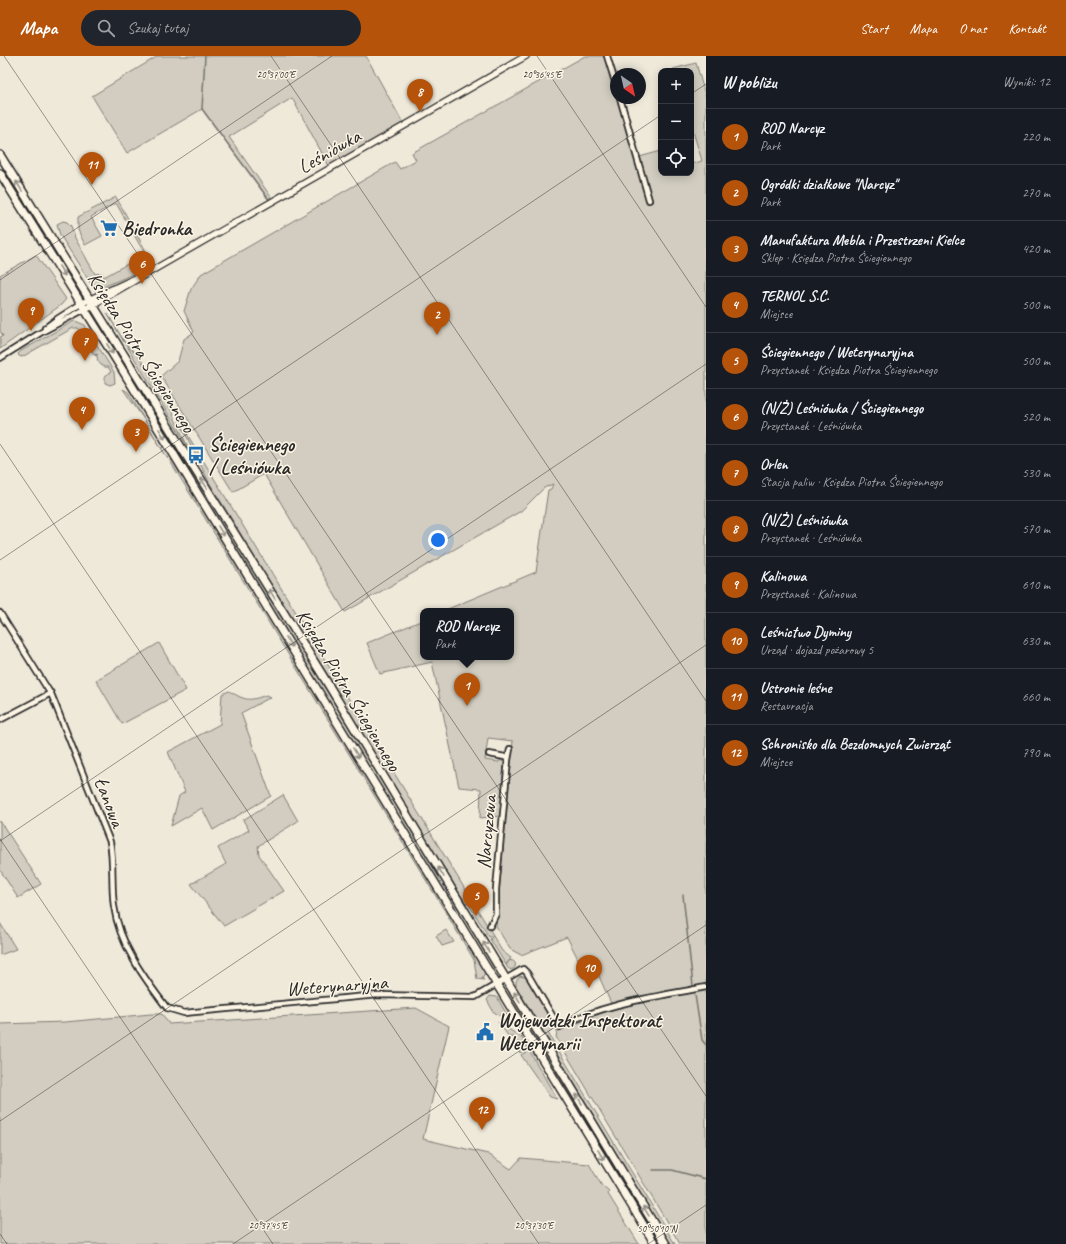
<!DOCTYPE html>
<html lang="pl">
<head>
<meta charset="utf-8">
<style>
	:root { --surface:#171b24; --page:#20242c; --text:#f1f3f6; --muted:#9ea1a6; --line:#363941; --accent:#b45309 }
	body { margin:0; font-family:Caveat,sans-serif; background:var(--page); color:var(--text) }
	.controls { position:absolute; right:12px; top:12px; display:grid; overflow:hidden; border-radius:8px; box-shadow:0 2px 10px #0003 }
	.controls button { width:36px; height:36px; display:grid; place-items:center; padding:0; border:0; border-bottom:1px solid var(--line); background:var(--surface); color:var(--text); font:20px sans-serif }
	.compass { position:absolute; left:610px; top:12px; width:36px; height:36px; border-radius:50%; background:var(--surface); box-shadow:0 2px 10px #0003; rotate:146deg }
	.you { position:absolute; left:438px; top:484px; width:14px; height:14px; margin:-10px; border:3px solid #fff; border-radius:50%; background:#1a73e8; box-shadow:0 0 0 6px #1a73e833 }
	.badge { display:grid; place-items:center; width:26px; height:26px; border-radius:50%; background:var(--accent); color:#fff; font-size:13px; font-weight:700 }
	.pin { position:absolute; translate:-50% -33px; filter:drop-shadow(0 1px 2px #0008) }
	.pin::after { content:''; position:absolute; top:21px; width:14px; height:12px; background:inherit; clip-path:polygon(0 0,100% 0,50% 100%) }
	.popup { position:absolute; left:420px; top:552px; width:94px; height:52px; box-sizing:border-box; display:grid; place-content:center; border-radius:8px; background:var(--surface); filter:drop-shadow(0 1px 3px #0005); font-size:13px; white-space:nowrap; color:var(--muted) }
	.popup b { font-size:15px; color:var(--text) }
	.popup::after { content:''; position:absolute; left:50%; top:100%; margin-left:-8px; border:8px solid transparent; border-top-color:var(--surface) }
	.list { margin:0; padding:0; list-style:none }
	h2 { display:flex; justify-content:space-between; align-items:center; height:52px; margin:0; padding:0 16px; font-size:17px }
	h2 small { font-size:13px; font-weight:400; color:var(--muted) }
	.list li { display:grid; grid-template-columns:26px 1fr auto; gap:12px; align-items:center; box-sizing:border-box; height:56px; padding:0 16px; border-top:1px solid var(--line) }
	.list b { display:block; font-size:15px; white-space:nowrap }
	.list p { margin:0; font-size:13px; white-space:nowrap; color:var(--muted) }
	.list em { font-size:13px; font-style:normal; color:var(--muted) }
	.icon { flex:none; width:22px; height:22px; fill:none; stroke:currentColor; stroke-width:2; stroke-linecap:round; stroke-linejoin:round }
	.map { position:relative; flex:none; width:706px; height:1188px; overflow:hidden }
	header { display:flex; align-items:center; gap:24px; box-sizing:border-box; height:56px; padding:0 20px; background:var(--accent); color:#fff }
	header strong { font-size:19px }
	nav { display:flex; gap:22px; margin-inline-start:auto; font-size:14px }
	.search { width:280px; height:36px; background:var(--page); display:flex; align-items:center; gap:10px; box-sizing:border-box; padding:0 14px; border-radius:22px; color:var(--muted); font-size:15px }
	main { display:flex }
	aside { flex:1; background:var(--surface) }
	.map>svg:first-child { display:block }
	.green { fill:#d2cdc0; stroke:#7e7c76 }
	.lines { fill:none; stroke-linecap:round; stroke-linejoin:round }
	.stream { stroke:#75736d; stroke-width:1.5 }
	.minor-casing { stroke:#2b2b2b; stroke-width:8 }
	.tertiary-casing { stroke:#2b2b2b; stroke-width:8 }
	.primary-casing { stroke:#2b2b2b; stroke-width:10 }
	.minor { stroke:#fcf5e5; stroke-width:4.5 }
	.tertiary { stroke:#fcf5e5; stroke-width:5.5 }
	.primary { stroke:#fcf5e5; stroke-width:7 }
	.oneway { stroke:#949088 }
	.ticks { fill:none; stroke:#2b2b2b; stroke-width:1; stroke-opacity:0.45 }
	.labels { text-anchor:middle; stroke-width:3; stroke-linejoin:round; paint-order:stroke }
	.street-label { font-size:20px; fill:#2b2b2b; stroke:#fcf5e5 }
	.poi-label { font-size:20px; font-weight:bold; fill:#2b2b2b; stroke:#fcf5e5; text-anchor:start }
	.ticks-label { font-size:10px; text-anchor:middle; fill:#2b2b2b; stroke:#fcf5e5; stroke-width:3; stroke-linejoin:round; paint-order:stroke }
</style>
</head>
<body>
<header>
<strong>Mapa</strong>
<div class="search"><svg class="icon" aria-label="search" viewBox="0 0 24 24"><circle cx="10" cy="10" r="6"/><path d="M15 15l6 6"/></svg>Szukaj tutaj</div>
<nav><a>Start</a><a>Mapa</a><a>O nas</a><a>Kontakt</a></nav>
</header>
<main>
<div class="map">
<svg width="706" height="1188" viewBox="0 0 706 1188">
	<rect width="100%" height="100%" fill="#efe9da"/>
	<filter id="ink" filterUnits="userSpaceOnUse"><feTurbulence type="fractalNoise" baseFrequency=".025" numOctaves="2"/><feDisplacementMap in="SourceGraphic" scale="8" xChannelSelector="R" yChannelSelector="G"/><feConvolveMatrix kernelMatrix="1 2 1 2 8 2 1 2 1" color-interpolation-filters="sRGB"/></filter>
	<g filter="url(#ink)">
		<!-- green -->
		<path class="green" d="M158,0h208l37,67 -74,43 -37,-68 -63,39 42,60 -3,2 -66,-90 -75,44 -35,-57z
			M585,0h20l11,42h2l18,60 25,-7v22h30v-9l11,-3 -11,-36v-54h-17l-1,-2 23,-6 10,35v1146h-26l-124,-207 1,-5 56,-24 -15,-34 -12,1 -19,-38 -46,18 -11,-6 -14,-23 17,-185 -25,-3 -3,22 14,2 1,-2 4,2 -3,54 -21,2 1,-29 -22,-2 -27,-125 -52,12 -13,-31 56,-23v37h88v-46h-68l93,-39 12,-82 3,-1 2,-5 -9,4 -23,23 -176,101 -81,-138 -31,18 -72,-116 17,-15 6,-22 10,-7 -10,-21 7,-22 10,-15 194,-112 5,7 16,-9 -4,-7z
			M116,141l36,65 -2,1 -34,-60 -25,14 11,19 -17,9 -7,-15v-13z
			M63,165l4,1 4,4 4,12 20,36 7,-1 2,4 34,-19 4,8v4l-39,17 -12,-3 -31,-49 -3,-11z
			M36,199l30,44 -5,6 -61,44v-12l3,-1 -3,-5v-56z
			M107,257l17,29 10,10h2l38,62 -1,1 15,32z
			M96,263l153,243 245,406 -31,-52 -25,-35z
			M75,265l10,4 1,2 -2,6 3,-4 27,43 1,11 -5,2 -5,-2v-7l6,-4 -3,-5c-6,1 -8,-3 -11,-8l1,-1 -3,-3h3l-1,-1 -3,1 -5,-10 1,-4 -4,-3 -1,-4 1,6 -4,-7h2v-3l-3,2 -3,-4h-5l-51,29 -3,-1 -1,-2 3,-3 51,-29z
			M123,333l5,3 40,67 -25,-41z
			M179,365l314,514 -4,2 -21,-34h-2l-6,-9 -251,-412z
			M172,404l272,445 41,68 -3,5 2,2 -7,-1 -3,-19 -34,-57 -270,-442z
			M159,587l27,47 -64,34 -26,-44z
			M229,635c16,9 19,11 37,4l5,2 -30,16 30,83 -58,34 -11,-22 -31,18 8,-30 6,-4 -17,-40 52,-28 2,-30z
			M283,739l15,26 -40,25 1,9 25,36 -60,35 -33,-42 35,-20 -8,-16 31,-18 -6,-10z
			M0,765l41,63 -23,14 -18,-28z
			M0,867l16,26 -16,6z
			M446,874l8,12 -12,4 -6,-10z
			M493,880l9,15 9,7 -5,7 -16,-26z
			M506.5 909a4.5 4.5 0 1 1 9 0a4.5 4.5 0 1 1-9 0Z
			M520,920l7,2 28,49 -7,6 127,211h-4l-155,-258v-5z
			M490,940l7,1 15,27 -21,-14 1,-1 -5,-9z
			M416,952l33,18 -26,113 65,15 23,15 10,-11 68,6 13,22 7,6 -1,2 31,50h-639v-220l65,-2 86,-8h11l7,10z
			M498,966l24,16 6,10 -8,5 -1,-2 2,-3 -8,-11h-4z
			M529,994l28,49 -7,-2 -29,-42z"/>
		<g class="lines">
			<!-- stream -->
			<path class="stream" d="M205,0l-3,53 68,92
				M683,839l10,91
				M695,939l7,45 4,5
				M653,1114h19l34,9"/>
			<!-- minor casing -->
			<g class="minor-casing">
				<path id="minor" d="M607,0l9,29
					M620,42l29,102
					M45,272l12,-9 25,-16
					M0,302l40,-25 45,-24
					M0,557l52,83 58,146c4,21 1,42 4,64 5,38 30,72 53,102l17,5 194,-18 97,2 48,-28 4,4 32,54c45,-24 97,-30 147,-40
					M0,664l51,-27
					M489,698l16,3 3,3 -12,129v25l-6,12
					M508,704l2,-11"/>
			</g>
			<!-- tertiary casing -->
			<g class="tertiary-casing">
				<path id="tertiary" d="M82,247l54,-25
					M85,253l441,-253"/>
			</g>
			<!-- primary casing -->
			<g class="primary-casing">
				<path id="primary" d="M0,99l323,521 343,568
					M0,117l120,193 535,878"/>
			</g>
			<!-- minor -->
			<use href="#minor" class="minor"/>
			<!-- tertiary -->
			<use href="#tertiary" class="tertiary"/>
			<!-- primary -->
			<use href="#primary" class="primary"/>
		</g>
		<!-- one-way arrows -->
		<defs><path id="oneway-shaft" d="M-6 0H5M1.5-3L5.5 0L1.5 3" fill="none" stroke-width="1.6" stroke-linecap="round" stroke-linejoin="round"/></defs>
		<g class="oneway">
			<use href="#oneway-shaft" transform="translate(19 130) rotate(-122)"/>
			<use href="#oneway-shaft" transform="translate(62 215) rotate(58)"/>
			<use href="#oneway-shaft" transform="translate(110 293) rotate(58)"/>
			<use href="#oneway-shaft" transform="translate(162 378) rotate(59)"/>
			<use href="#oneway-shaft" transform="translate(204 427) rotate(-122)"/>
			<use href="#oneway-shaft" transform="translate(221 475) rotate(59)"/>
			<use href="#oneway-shaft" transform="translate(272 538) rotate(-122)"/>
			<use href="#oneway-shaft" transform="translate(289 586) rotate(59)"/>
			<use href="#oneway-shaft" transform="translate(356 697) rotate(59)"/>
			<use href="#oneway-shaft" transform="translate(441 816) rotate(-121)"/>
			<use href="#oneway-shaft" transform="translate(486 891) rotate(-121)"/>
			<use href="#oneway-shaft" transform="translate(517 941) rotate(-121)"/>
			<use href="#oneway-shaft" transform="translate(579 1043) rotate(-121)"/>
			<use href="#oneway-shaft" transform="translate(601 1099) rotate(59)"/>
			<use href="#oneway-shaft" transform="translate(646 1155) rotate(-121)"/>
		</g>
	</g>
	<!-- ticks -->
	<path class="ticks" d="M4,0l702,1040M271,0l435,645M537,0l169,251M691,38l15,-10M0,224l332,-224M0,388l539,800M0,504l661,-445M0,783l273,405M0,785l706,-477M0,1065l706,-476M0,1178l7,10M233,1188l473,-319M648,1188l58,-39"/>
	<!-- icons -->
	<defs>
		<g id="supermarket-bare" transform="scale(1.38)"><path d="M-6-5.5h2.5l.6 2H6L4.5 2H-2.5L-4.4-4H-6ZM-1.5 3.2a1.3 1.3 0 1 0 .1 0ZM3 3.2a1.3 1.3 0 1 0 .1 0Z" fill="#1f6fb2" stroke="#fcf5e5" stroke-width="2.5" paint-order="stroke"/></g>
		<g id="bus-bare" transform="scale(1.38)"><path d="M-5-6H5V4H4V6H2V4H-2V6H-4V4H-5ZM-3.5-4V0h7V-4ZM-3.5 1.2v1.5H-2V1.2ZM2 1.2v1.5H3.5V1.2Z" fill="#1f6fb2" stroke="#fcf5e5" stroke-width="2.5" paint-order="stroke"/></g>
		<g id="civic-bare" transform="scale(1.38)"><path d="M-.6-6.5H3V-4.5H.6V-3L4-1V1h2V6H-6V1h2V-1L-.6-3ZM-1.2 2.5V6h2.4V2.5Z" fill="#1f6fb2" stroke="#fcf5e5" stroke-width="2.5" paint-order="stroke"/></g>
	</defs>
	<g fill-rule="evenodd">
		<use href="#supermarket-bare" x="109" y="172"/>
		<use href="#bus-bare" x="196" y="399"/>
		<use href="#civic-bare" x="485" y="976"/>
	</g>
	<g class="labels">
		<!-- street labels -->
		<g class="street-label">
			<text transform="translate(329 95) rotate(-30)" y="7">Leśniówka</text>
			<text transform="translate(142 296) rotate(58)" y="7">Księdza Piotra Ściegiennego</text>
			<text transform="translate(349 634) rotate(59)" y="7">Księdza Piotra Ściegiennego</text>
			<text transform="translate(110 746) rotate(69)" y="7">Łanowa</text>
			<text transform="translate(486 776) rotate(-85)" y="7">Narcyzowa</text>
			<text transform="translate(337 929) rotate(-4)" y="7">Weterynaryjna</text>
		</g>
		<!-- poi labels -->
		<g class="poi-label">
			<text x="122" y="179">Biedronka</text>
			<text x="209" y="395">Ściegiennego<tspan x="209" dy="23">/ Leśniówka</tspan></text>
			<text x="498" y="971">Wojewódzki Inspektorat<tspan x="498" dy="23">Weterynarii</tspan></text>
		</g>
	</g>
	<g class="ticks-label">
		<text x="276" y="22">20°37'00"E</text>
		<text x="542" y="22">20°36'45"E</text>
		<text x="268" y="1173">20°37'45"E</text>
		<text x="534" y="1173">20°37'30"E</text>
		<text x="657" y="1176">50°50'10"N</text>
	</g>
</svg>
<div class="controls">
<button>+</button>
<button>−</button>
<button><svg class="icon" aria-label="locate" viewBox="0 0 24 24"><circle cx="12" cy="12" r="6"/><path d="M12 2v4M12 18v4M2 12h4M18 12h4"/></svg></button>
</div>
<svg class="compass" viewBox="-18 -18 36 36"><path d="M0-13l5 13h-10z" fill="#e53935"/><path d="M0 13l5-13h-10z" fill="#9ea1a6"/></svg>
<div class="you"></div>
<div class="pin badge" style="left:467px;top:650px">1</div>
<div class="popup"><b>ROD Narcyz</b>Park</div>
<div class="pin badge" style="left:437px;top:279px">2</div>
<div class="pin badge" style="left:136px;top:396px">3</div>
<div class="pin badge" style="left:82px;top:374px">4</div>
<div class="pin badge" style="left:476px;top:860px">5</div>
<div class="pin badge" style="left:142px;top:228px">6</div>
<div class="pin badge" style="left:85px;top:305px">7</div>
<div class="pin badge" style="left:420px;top:56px">8</div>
<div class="pin badge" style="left:31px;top:275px">9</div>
<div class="pin badge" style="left:589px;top:932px">10</div>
<div class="pin badge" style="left:92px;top:129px">11</div>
<div class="pin badge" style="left:482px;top:1074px">12</div>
</div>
<aside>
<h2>W pobliżu<small>Wyniki: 12</small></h2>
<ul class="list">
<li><span class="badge">1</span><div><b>ROD Narcyz</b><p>Park</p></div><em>220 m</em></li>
<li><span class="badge">2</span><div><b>Ogródki działkowe &quot;Narcyz&quot;</b><p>Park</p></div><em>270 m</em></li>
<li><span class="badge">3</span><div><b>Manufaktura Mebla i Przestrzeni Kielce</b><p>Sklep · Księdza Piotra Ściegiennego</p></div><em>420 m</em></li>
<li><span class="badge">4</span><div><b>TERNOL S.C.</b><p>Miejsce</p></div><em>500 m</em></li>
<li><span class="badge">5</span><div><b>Ściegiennego / Weterynaryjna</b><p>Przystanek · Księdza Piotra Ściegiennego</p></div><em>500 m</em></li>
<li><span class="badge">6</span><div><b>(N/Ż) Leśniówka / Ściegiennego</b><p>Przystanek · Leśniówka</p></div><em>520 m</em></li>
<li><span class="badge">7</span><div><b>Orlen</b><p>Stacja paliw · Księdza Piotra Ściegiennego</p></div><em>530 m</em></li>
<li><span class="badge">8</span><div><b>(N/Ż) Leśniówka</b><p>Przystanek · Leśniówka</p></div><em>570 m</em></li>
<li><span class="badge">9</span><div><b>Kalinowa</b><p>Przystanek · Kalinowa</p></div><em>610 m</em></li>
<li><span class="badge">10</span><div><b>Leśnictwo Dyminy</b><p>Urząd · dojazd pożarowy 5</p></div><em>630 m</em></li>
<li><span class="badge">11</span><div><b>Ustronie leśne</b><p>Restauracja</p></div><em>660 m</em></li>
<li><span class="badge">12</span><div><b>Schronisko dla Bezdomnych Zwierząt</b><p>Miejsce</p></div><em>790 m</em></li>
</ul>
</aside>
</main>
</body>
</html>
